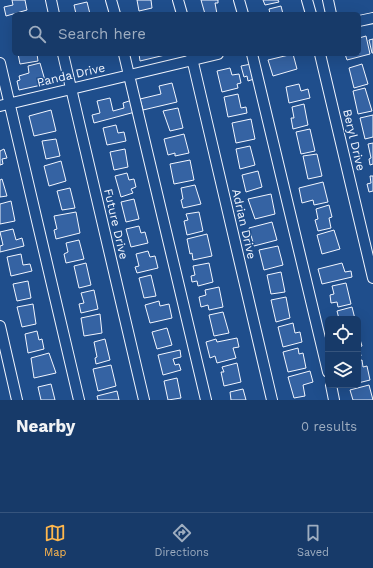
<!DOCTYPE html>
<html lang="en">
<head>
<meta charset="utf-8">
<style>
	:root { --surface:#173a69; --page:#20416f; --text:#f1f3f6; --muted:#9eadc0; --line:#36547d; --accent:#ffb74d }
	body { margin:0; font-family:"Work Sans",sans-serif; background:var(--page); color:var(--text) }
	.controls { position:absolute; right:12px; bottom:12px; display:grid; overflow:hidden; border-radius:6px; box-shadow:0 4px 16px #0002 }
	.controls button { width:36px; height:36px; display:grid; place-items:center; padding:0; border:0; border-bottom:1px solid var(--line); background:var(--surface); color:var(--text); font:20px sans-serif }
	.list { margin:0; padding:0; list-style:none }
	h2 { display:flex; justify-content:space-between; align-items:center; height:52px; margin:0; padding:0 16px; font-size:17px }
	h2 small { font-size:13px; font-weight:400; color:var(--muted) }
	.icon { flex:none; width:22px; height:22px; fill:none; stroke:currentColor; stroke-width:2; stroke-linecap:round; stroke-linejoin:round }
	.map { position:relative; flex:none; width:373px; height:400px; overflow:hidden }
	.search { position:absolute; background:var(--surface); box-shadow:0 4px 16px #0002; left:12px; right:12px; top:12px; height:44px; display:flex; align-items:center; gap:10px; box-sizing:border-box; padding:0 14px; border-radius:6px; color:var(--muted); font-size:15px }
	.sheet { height:112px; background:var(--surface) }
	nav { display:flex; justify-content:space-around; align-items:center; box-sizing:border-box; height:56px; border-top:1px solid var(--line); background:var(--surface); font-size:11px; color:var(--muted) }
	nav a { display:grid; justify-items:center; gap:2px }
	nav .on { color:var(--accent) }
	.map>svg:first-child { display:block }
	.building { fill:#3563a3; stroke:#f2f6ff }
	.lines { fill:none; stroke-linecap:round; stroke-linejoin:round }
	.minor-casing { stroke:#f2f6ff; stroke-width:12 }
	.minor { stroke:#1f4e8c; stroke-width:10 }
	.labels { text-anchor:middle; stroke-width:3; stroke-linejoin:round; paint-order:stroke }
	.street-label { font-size:12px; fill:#f2f6ff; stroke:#1f4e8c }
</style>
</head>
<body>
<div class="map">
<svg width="373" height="400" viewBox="0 0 373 400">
	<rect width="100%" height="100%" fill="#1f4e8c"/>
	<!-- building -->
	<path class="building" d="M12,0h13l2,10 -21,6 -2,-9 9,-2z
		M137,0h14l1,8 -13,3z
		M201,0h17v3h-3l2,11h-12z
		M263,0h15l1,2 -14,3z
		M87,2l3,12h-14l-2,-9z
		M281,6l2,8h-13l-1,-5z
		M366,36l4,18 -23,6 -2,-6h14v-16z
		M373,39v14h-1l-3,-13z
		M18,54h19l1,7 -18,3z
		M139,54h26v1l-25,6z
		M293,54l4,15 -24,7 -5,-16z
		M40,63l6,21 -27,6 -2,-9 3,-1 -1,-4 10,-3 -1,-7z
		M251,64l3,15 -6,2 -1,-5 -3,1 -3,-11z
		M362,64l6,20 -14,4 -5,-20z
		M230,68l2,7 7,-1 2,9 -4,1 1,4 -16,4 -5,-21z
		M172,83l5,19 -34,8 -3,-11 21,-5 -2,-8z
		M299,84l2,7 7,-2 2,9 -21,5 -3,-16z
		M365,88l7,23 -14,3 -5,-23z
		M238,94l3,14 5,-1 1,6 -19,4 -4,-20z
		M110,98l3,13 11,-3 -1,-5 9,-3 3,12 -41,11 -2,-8 8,-2 -3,-12z
		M304,104l4,21 -15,4 -2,-11h3l-2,-11z
		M178,108l5,20 -13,3 -7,-20z
		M51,110l5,21 -22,5 -5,-20z
		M373,115v22l-8,2 -5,-21z
		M251,119l4,20 -19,4 -4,-20z
		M116,125l2,8 6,-1 2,9 -19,4 -4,-17z
		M310,129l5,22 -14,3 -5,-22z
		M184,134l5,19 -14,3v-3l-7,2 -4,-16z
		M56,139l4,17 -14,3 -4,-18z
		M373,143v21l-3,1 -1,-6 2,-1 -3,-14z
		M250,146l5,19 -15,4 -4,-20z
		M4,149l3,9 -5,1 1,5 -3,1v-14z
		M125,149l3,18 -14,3 -4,-18z
		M317,154l5,22 -14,3 -5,-23z
		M190,160l4,20 -20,4 -4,-20z
		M61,161l5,20 -17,5 -5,-20z
		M258,171l4,16 -16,5 -4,-17z
		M127,173l2,7 5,-1 2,8 -5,2 2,4 -12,4 -6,-21z
		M370,176h3v15l-4,1 -2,-8 4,-1z
		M2,179l5,17 -7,1v-17z
		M323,182l5,20 -14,3 -1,-5 -11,3 -3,-15z
		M195,185l6,19 -18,4 -2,-8 2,-1 -2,-11z
		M70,188l5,20 -13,2 -5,-19z
		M271,194l4,20 -20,5 -7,-20z
		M134,199l5,20 -13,3 -5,-20z
		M11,201l4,20 -15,3v-20z
		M329,205l3,12 -3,1 2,10 -13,3 -3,-11 3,-1 -2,-10z
		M76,212l4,21 -24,6 -2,-9 3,-1 -3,-13z
		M199,212l4,19 -16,4 -3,-14 4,-1 -2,-6z
		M272,222l5,18 -23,6 -5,-18z
		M139,226l2,7 4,-1 3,11 -17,4 -5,-18z
		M13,229l3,11 6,-2 2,8 -24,6v-6l3,-1 -3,-13z
		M334,230l6,19 -18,5 -5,-19z
		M207,234l5,22 -19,4 -1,-7 -2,1 -3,-15z
		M79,240l5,19 -18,4 -2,-9 4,-2 -2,-9z
		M278,246l5,19 -19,5 -5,-20z
		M148,251l2,6 5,-1 3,12 -21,5 -2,-6 4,-1 -3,-12z
		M21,254l2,11 7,-1 2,7 -21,5 -4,-19z
		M86,263l5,22 -12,3 -5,-22z
		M209,263l4,19 -15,4 -1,-5 -5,1 -1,-6 4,-1 -2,-9z
		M342,263l3,9 6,-1 1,6 -30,7 -4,-15z
		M281,272l4,20 -14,2 -4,-19z
		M151,275l5,21 -12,2 -5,-20z
		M28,281l3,17 -14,3 -4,-17z
		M346,283l5,21 -13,3 -1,-5 -6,1 -1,-8 4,-1 -2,-8z
		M219,287l4,20 -14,3 -1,-5 -7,2 -2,-10 7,-2 -1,-5z
		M94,290l4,19 -17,4 -2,-9 5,-1 -3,-10z
		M286,297l4,21 -14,4 -5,-22z
		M159,301l1,5 9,-2 3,14 -22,5 -5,-18z
		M33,304l3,20 -14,3 -5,-20z
		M352,307l3,12h-16l-2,-8z
		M223,312l6,21 -15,3 -5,-21z
		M100,314l2,19 -18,3 -3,-18z
		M293,323l2,10 5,-1 2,10 -19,5 -5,-20z
		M167,328l5,17 -15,4 -5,-17z
		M37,331l2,9 3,-1 2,10 -16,4 -3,-19z
		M358,333l4,13 -3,1 2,9h-3z
		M237,338l2,9 -6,1 3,10 -19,5 -2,-7 -5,2 -4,-16 10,-3 1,3z
		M105,339l5,21 -14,4 -1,-6 2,-1 -3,-15z
		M298,348l1,6 4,-1 3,15 -18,4 -5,-20z
		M180,350l1,7 -8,2 2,6 4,-1 2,6 -18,5 -5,-20z
		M49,353l7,20 -22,5 -3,-20z
		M362,360l1,7 4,-1 3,14 -12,3v-22z
		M237,363l4,19 -17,4 -3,-14h3l-2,-5z
		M111,365l5,21 -18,5 -5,-22z
		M310,371l3,11 -10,3 2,11 -11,2 -6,-21z
		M177,378l4,20 -13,2 -4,-19z
		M51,384l4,16h-14l-3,-13z
		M369,385l4,15h-20l-3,-10z
		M243,389l3,11h-15l-1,-8z
		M117,391l2,9h-21l-1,-4z"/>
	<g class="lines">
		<!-- minor casing -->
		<g class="minor-casing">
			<path id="minor" d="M51,0l3,14
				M111,0l4,14
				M178,0l4,14
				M239,0l4,14
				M307,0l4,14
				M328,0l3,14
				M359,21l14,-3
				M63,54l81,346
				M124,54l82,346
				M191,54l81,346
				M252,54l76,318
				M320,54l53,224
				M0,63l79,337
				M0,106l218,-52
				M0,326l17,74
				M331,385l3,15"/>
		</g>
		<!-- minor -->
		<use href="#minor" class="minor"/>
	</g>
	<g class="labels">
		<!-- street labels -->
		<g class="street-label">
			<text transform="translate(71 75) rotate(-13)" y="4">Panda Drive</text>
			<text transform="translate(354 140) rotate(77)" y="4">Beryl Drive</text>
			<text transform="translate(116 224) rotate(77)" y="4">Future Drive</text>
			<text transform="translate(244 224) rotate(77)" y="4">Adrian Drive</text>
		</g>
	</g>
</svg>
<div class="controls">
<button><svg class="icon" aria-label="locate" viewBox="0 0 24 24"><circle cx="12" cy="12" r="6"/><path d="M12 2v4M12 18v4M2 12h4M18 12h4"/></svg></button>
<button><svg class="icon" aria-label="layers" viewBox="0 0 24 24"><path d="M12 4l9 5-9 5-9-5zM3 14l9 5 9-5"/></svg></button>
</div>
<div class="search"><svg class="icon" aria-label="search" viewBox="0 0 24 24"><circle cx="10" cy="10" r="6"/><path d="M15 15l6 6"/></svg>Search here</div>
</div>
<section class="sheet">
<h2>Nearby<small>0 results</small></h2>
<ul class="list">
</ul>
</section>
<nav>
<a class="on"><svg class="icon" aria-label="map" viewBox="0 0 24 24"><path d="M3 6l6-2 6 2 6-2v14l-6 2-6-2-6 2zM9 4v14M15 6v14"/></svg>Map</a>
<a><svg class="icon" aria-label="directions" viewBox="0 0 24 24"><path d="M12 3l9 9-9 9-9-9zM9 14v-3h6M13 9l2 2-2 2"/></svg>Directions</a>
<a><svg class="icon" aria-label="saved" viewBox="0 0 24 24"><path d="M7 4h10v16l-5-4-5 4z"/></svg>Saved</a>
</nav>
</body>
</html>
